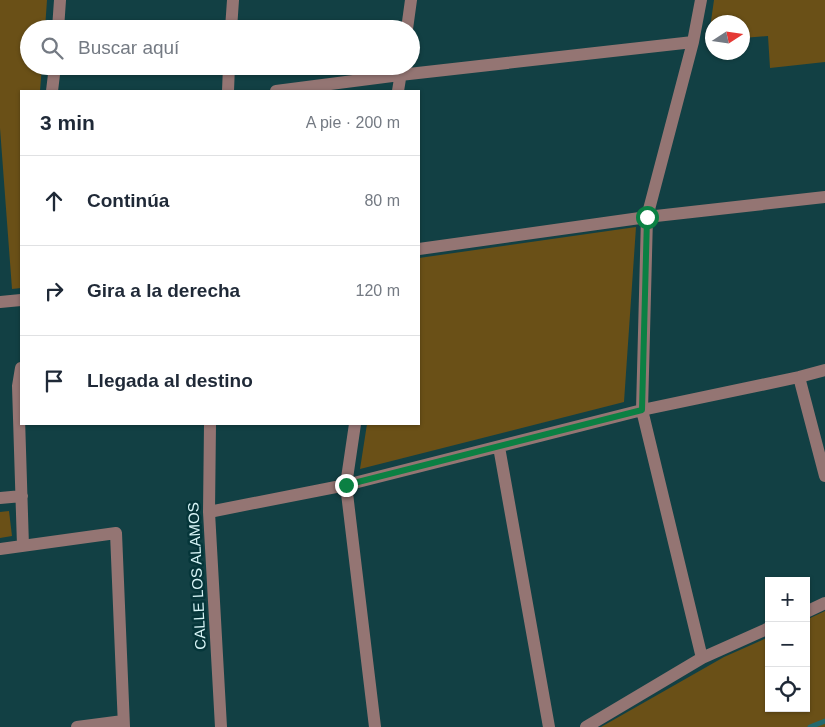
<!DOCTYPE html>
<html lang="es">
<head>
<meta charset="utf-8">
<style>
	:root { --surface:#fff; --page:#f2f2f3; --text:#1f2937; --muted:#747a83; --line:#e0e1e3 }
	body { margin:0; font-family:Helvetica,sans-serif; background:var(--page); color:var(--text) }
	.controls { position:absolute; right:15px; bottom:15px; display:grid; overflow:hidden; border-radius:0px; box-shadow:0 1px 4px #0004 }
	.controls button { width:45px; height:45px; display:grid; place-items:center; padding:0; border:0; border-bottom:1px solid var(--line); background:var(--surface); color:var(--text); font:25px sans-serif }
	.compass { position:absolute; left:705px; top:15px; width:45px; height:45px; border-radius:50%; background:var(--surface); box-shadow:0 1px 4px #0004; rotate:78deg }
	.stop { position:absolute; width:15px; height:15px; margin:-11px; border:4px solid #0b8043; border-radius:50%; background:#fff }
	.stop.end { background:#0b8043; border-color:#fff; box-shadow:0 1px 5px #0008 }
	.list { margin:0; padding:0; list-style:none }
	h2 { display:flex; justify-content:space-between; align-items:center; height:65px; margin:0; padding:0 20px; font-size:21px }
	h2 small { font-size:16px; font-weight:400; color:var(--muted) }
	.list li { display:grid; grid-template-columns:32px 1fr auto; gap:15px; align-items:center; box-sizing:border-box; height:90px; padding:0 20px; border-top:1px solid var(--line) }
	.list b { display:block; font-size:19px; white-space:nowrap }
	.list em { font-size:16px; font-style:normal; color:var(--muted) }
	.icon { flex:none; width:28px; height:28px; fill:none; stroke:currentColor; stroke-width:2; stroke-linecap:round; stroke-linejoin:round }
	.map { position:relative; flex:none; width:825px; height:727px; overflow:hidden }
	.search { position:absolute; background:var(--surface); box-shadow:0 1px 4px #0004; left:20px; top:20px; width:400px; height:55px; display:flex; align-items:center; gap:12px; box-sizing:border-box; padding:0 18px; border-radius:28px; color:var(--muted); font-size:19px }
	.panel { position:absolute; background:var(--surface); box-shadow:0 1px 4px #0004; left:20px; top:90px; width:400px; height:335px; border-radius:0px }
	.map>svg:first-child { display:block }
	.green { fill:#6a5017 }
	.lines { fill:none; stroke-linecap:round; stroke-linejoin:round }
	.stream { stroke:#22696e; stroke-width:5 }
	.minor { stroke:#947573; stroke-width:12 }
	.route { stroke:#0b8043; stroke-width:6 }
	.labels { text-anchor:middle; stroke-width:5; stroke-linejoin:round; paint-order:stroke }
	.street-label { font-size:15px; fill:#d9f6f8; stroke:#053539 }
</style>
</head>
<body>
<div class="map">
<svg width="825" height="727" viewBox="0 0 825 727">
	<rect width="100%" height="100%" fill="#124044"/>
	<!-- green -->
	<path class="green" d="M0,0h47l-2,29h-16v37h13l-2,25h-19v197l-9,1 -12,-161z
		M714,0h111v62l-55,6 -2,-32 -25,2 -1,-16h-30v20h-4z
		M636,227l-12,175 -264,67 7,-45h52v-166z
		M9,511l3,25 -12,2v-26z
		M825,611v116h-224l123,-70 45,-20v71h37v-88z"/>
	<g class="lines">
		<!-- stream -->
		<path class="stream" d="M810,727l15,-6"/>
		<!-- minor -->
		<path class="minor" d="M701,0l-8,42 -46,175 -5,193 60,248
			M58,29l2,-29
			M231,29l2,-29
			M407,29l4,-29
			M52,91l3,-25
			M228,91l1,-25
			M276,91l124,-16 293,-33
			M398,91l4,-25
			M419,249l228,-32 178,-20
			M0,302l21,-2
			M21,368l-3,18 5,160
			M799,377l26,99
			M210,424l-1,88 12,215
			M355,424l-9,61 29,242
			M499,447l50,280
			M0,498l22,-2
			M209,512l137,-27 296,-75 157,-33 26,-7
			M0,549l116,-16 8,194
			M806,612l19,-9
			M77,727l46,-6
			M586,727l116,-69 67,-30"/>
	</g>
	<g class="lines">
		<!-- route -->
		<path class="route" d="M346,485l296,-75 5,-193"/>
	</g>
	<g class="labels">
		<!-- street labels -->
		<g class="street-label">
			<text transform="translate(197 576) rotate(-93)" y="5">CALLE LOS ALAMOS</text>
		</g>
	</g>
</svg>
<div class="controls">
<button>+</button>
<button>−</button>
<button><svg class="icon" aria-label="locate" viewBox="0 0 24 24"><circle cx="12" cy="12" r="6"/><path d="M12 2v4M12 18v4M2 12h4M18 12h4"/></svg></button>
</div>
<svg class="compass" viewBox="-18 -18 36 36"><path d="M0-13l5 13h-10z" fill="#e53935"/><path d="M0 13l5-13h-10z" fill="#747a83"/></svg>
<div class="stop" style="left:647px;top:217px"></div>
<div class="stop end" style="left:346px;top:485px"></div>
<div class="search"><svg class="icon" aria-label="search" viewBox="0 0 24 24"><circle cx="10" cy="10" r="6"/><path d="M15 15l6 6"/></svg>Buscar aquí</div>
<section class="panel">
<h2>3 min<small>A pie · 200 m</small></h2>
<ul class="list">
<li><svg class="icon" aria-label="ahead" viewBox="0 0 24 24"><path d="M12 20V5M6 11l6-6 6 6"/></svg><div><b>Continúa</b></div><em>80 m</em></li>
<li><svg class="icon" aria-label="right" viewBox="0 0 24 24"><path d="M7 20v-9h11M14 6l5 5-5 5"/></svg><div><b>Gira a la derecha</b></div><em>120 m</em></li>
<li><svg class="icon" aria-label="arrive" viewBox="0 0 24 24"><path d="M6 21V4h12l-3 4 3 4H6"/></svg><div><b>Llegada al destino</b></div></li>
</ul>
</section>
</div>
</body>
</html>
